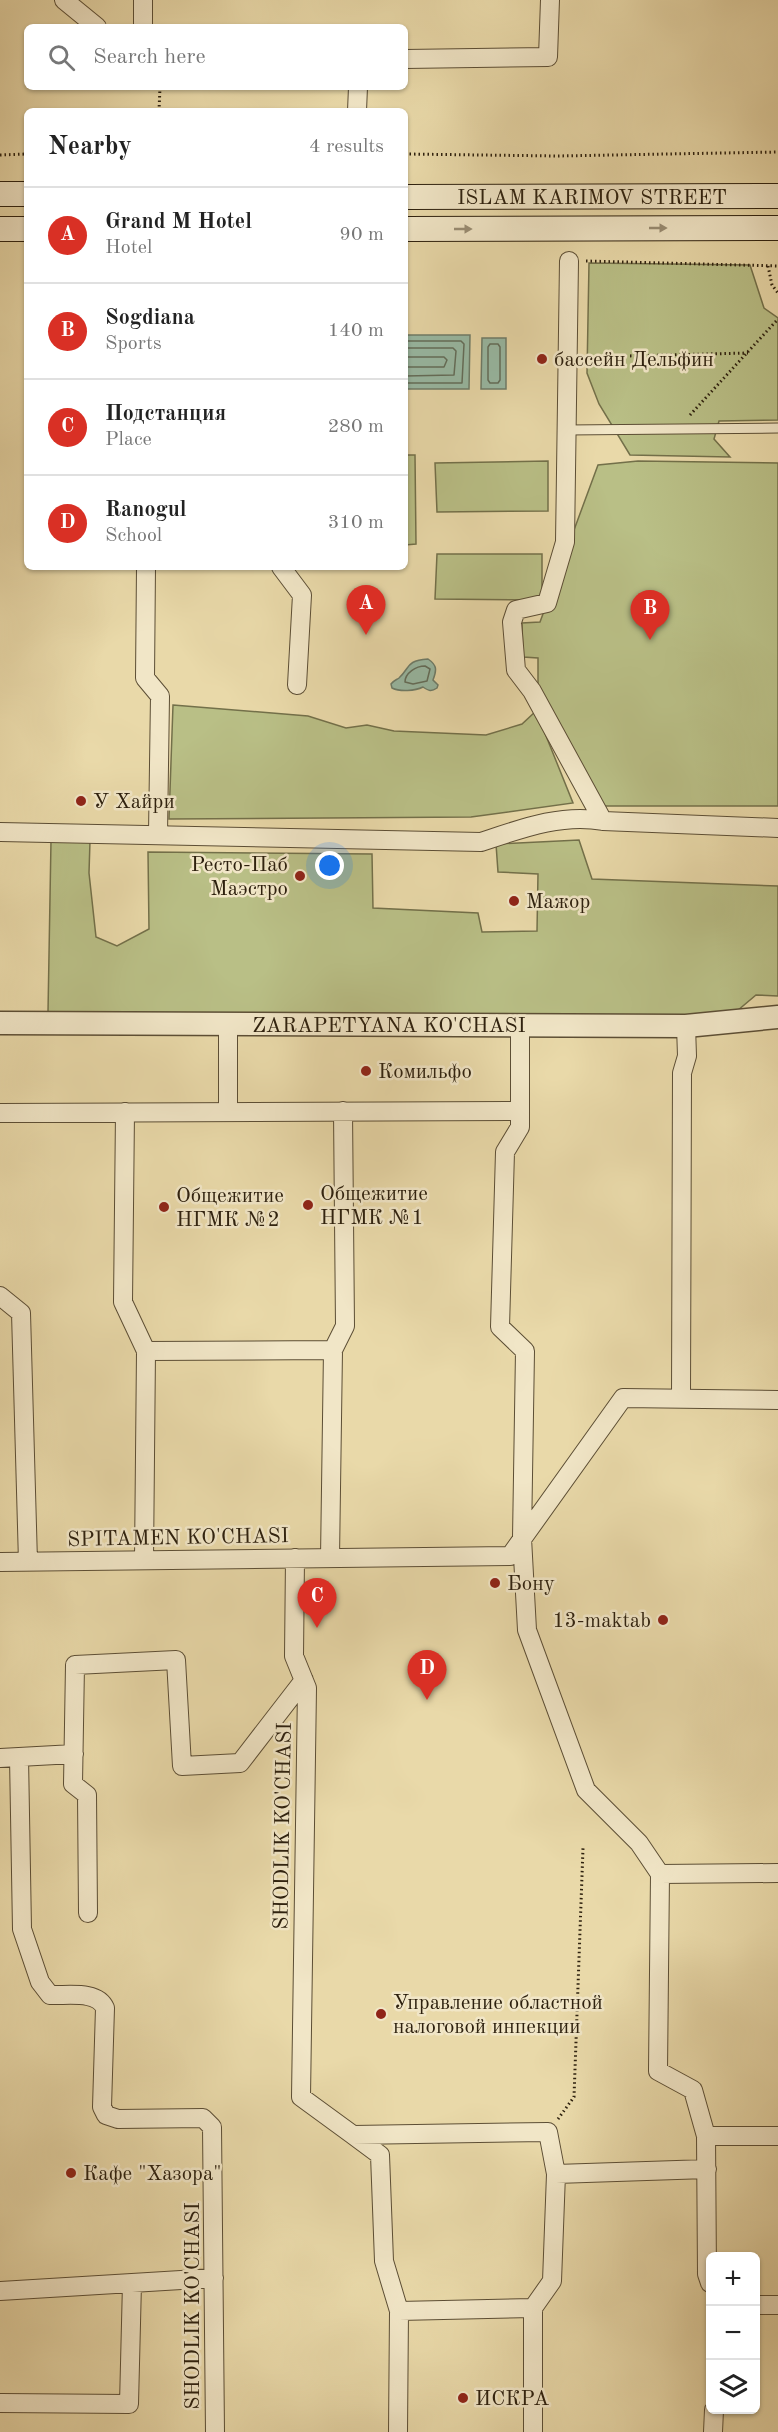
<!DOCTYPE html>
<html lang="en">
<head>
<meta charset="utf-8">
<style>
	:root { --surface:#fff; --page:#f6f6f6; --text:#222; --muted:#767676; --line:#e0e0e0; --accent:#d93025 }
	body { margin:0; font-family:"Old Standard TT",serif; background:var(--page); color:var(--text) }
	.controls { position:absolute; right:18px; bottom:18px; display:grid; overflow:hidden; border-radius:9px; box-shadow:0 2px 4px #0004 }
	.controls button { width:54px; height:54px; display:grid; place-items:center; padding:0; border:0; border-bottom:2px solid var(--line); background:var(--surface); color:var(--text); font:30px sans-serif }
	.you { position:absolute; left:330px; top:866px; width:21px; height:21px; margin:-15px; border:4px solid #fff; border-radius:50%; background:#1a73e8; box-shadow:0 0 0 9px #1a73e833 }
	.badge { display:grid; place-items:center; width:39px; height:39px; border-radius:50%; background:var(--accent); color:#fff; font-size:20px; font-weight:700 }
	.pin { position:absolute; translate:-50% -50px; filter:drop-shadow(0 2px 3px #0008) }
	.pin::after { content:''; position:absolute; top:32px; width:21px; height:18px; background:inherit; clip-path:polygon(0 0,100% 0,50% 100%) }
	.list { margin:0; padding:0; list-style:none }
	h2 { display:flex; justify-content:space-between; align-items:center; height:78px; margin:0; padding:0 24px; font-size:26px }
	h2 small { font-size:20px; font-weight:400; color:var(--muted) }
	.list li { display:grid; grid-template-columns:39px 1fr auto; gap:18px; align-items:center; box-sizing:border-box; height:96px; padding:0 24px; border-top:2px solid var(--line) }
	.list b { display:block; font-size:22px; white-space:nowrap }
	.list p { margin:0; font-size:20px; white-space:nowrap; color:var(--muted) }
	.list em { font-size:20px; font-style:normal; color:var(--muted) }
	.icon { flex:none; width:33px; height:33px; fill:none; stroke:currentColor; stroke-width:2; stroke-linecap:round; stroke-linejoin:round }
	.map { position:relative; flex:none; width:778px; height:2432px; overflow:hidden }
	.search { position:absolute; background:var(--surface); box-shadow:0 2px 4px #0004; left:24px; top:24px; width:384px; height:66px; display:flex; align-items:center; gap:15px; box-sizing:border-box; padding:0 21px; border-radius:9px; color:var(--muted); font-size:22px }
	.panel { position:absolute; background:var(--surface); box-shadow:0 2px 4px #0004; left:24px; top:108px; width:384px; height:462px; border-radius:9px }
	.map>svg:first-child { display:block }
	.green { fill:#b9bf86; stroke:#73704a; stroke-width:1.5 }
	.water { fill:#98baa5; stroke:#6d7c69; stroke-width:1.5 }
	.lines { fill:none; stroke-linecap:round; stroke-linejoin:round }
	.shore { stroke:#626d5a; stroke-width:1.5 }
	.service-casing { stroke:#5c4e35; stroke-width:11 }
	.minor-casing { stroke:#5c4e35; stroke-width:20 }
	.tertiary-casing { stroke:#5c4e35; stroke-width:25 }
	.secondary-casing { stroke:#2d200e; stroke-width:26 }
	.path { stroke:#2d200e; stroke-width:3; stroke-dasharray:1.5 3; stroke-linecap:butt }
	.service { stroke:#f1e6c7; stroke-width:9 }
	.minor { stroke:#f1e6c7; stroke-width:18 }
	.tertiary { stroke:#f1e6c7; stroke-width:22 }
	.secondary { stroke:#f1e6c7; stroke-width:24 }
	.oneway { fill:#998d74 }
	.poi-dot { fill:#8f2418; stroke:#f1e6c7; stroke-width:2 }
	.labels { text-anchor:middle; stroke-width:5; stroke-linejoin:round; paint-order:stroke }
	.street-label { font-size:21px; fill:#2d200e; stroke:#f1e6c7 }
	.poi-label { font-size:21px; fill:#2d200e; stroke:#f1e6c7; text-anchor:start }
</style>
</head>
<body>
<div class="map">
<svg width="778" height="2432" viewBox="0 0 778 2432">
	<rect width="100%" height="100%" fill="#e9d9a9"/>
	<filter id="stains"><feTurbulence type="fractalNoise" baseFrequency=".00333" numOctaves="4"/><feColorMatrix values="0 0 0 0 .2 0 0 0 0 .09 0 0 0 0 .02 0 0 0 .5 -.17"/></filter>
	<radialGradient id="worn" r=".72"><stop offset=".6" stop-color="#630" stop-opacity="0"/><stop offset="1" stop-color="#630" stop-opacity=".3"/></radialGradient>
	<!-- green -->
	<path class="green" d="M589,263l161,2 14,43 14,10v102l-59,1 -5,18 16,18 -100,-2 -31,-51 -12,-31z
		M405,455h10l1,89 -11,1z
		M548,461v50l-111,1 -2,-49z
		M638,461l140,2v343h-176l-64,-122v-26l-15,-1 -1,-34 18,-1 58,-157z
		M437,554h105v46l-107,-1z
		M173,705l135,11 38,12 21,-3 27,6 92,4 36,-11 14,-13 37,92 -102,14 -302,2z
		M579,840l13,39 186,7v110l-22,-1 -25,21 -683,-4 3,-171h39l-1,32 7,64 21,9 32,-17 -1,-77 224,2 1,54 105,5 4,19 55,-1 1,-57 -40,-2 -2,-28z"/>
	<!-- water -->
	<path class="water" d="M405,335h65l-1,54h-64z
		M482,338h24v51h-25z
		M428,659c9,6 9,11 5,21l5,5 -1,3c-6,4 -8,3 -14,-1 -8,4 -23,5 -31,1l-1,-4c2,-3 5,-4 8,-6 12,-11 6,-17 29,-19z"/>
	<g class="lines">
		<!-- shore -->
		<path class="shore" d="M405,341h56l3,3 -2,39h-57
			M490,344h8l2,3v33l-2,3h-8l-2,-3v-33z
			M405,348h48l3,3 -2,24 -49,1
			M405,357h39l3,3 -3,7h-39
			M425,666l5,3 -3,12 -14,3 -8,-2c0,-9 11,-16 20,-16z"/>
		<!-- service casing -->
		<g class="service-casing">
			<path id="service" d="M567,430l211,-2"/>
		</g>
		<!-- minor casing -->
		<g class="minor-casing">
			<path id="minor" d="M64,0l33,27
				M143,27v-27
				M405,59l143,-2 2,-57
				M357,111l1,-24
				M569,261l-4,281 -18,61 -31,7 -4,12 4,48 16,21 71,130
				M146,567l-1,111 15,18 -2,138
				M281,567l21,28 -5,90
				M0,832l481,10c39,-13 81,-29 122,-21l175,7
				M520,1025v102l-15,25 -5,175 25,24 -3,187 5,92 59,160 53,53 21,31
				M228,1111v-87
				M125,1112l-2,190 23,49 -2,209
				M0,1113l520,-2
				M0,1296l21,17 7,249
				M146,1351l187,-1
				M681,1398l1,-325 5,-17 -1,-30
				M295,1558l-1,98 13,32 -6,409 52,38 195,-3 8,42 -4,107 -19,27v124
				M330,1558l3,-208 12,-24 -2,-215
				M0,1562l510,-6 113,-158 155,2
				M19,1757l3,172 18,53 10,13c17,1 47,-5 55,13l-3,99 4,8 12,4 85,-1 9,9 3,305
				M0,1758l74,-4
				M660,1874l-2,197 35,19 13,46 1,138 3,9
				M660,1874l118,-1
				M88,1913l-1,-118 -14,-11 2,-119 101,-5 6,106 58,-3 64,-83
				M353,2135l27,20 4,106 15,50 -1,121
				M706,2136h72
				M556,2174l151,-5
				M0,2291l214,-13
				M756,2305h22
				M399,2311l134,-3
				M0,2403l129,1 3,-121
				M713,2432l1,-22"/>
		</g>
		<!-- tertiary casing -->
		<g class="tertiary-casing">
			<path id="tertiary" d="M0,1023l686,3 92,-9"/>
		</g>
		<!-- secondary casing -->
		<g class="secondary-casing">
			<path id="secondary" d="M0,194h27
				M405,197l373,-1
				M0,229h27
				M405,229l373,-1"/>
		</g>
		<!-- path -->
		<path class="path" d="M159,111l1,-24
			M405,154l152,2 221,-4
			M0,155l27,-1
			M586,261l192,5
			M768,266l4,19 6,8
			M585,357l163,-4
			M690,415l88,-96
			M558,2119l16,-22 9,-249"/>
		<!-- service -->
		<use href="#service" class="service"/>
		<!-- minor -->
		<use href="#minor" class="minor"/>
		<!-- tertiary -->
		<use href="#tertiary" class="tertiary"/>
		<!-- secondary -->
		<use href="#secondary" class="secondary"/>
	</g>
	<!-- one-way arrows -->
	<defs><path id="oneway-solid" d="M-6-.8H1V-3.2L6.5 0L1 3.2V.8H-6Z" transform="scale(1.5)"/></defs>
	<g class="oneway">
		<use href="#oneway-solid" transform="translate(658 228)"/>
		<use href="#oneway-solid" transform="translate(463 229)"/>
	</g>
	<!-- markers -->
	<g class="poi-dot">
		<circle cx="542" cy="359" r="6"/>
		<circle cx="81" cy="801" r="6"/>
		<circle cx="300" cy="876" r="6"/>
		<circle cx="514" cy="901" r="6"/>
		<circle cx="366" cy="1071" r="6"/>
		<circle cx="308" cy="1205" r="6"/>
		<circle cx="164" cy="1207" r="6"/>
		<circle cx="495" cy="1583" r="6"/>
		<circle cx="663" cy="1620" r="6"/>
		<circle cx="381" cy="2014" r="6"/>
		<circle cx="71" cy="2173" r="6"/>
		<circle cx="463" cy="2398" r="6"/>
	</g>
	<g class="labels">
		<!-- street labels -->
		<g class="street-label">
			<text x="592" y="204">ISLAM KARIMOV STREET</text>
			<text x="389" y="1032">ZARAPETYANA KO'CHASI</text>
			<text transform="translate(178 1537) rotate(-1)" y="7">SPITAMEN KO'CHASI</text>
			<text transform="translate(282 1826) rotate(-89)" y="7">SHODLIK KO'CHASI</text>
			<text transform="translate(192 2306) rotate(-90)" y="7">SHODLIK KO'CHASI</text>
		</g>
		<!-- poi labels -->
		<g class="poi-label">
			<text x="554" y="366">бассейн Дельфин</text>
			<text x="93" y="808">У Хайри</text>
			<text x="288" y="871" text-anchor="end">Ресто-Паб<tspan x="288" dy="24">Маэстро</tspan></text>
			<text x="526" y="908">Мажор</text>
			<text x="378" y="1078">Комильфо</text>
			<text x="320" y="1200">Общежитие<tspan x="320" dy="24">НГМК №1</tspan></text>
			<text x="176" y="1202">Общежитие<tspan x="176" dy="24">НГМК №2</tspan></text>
			<text x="507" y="1590">Бону</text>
			<text x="651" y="1627" text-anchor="end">13-maktab</text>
			<text x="393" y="2009">Управление областной<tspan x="393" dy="24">налоговой инпекции</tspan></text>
			<text x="83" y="2180">Кафе "Хазора"</text>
			<text x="475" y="2405">ИСКРА</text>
		</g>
	</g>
	<rect width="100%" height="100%" filter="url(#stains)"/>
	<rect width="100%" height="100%" fill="url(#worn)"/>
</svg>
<div class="controls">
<button>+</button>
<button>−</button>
<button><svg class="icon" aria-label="layers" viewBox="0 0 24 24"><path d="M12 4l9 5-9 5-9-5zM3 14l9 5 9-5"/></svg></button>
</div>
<div class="you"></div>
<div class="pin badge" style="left:366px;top:635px">A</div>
<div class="pin badge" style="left:650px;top:640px">B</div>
<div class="pin badge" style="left:317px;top:1628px">C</div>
<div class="pin badge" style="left:427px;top:1700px">D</div>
<div class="search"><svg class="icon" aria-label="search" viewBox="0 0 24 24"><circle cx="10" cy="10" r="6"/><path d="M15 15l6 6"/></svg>Search here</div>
<section class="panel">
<h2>Nearby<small>4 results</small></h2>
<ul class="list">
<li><span class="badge">A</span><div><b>Grand M Hotel</b><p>Hotel</p></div><em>90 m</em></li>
<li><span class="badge">B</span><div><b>Sogdiana</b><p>Sports</p></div><em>140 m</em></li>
<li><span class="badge">C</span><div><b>Подстанция</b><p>Place</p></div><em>280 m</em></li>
<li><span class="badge">D</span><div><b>Ranogul</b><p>School</p></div><em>310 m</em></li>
</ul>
</section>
</div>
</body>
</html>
